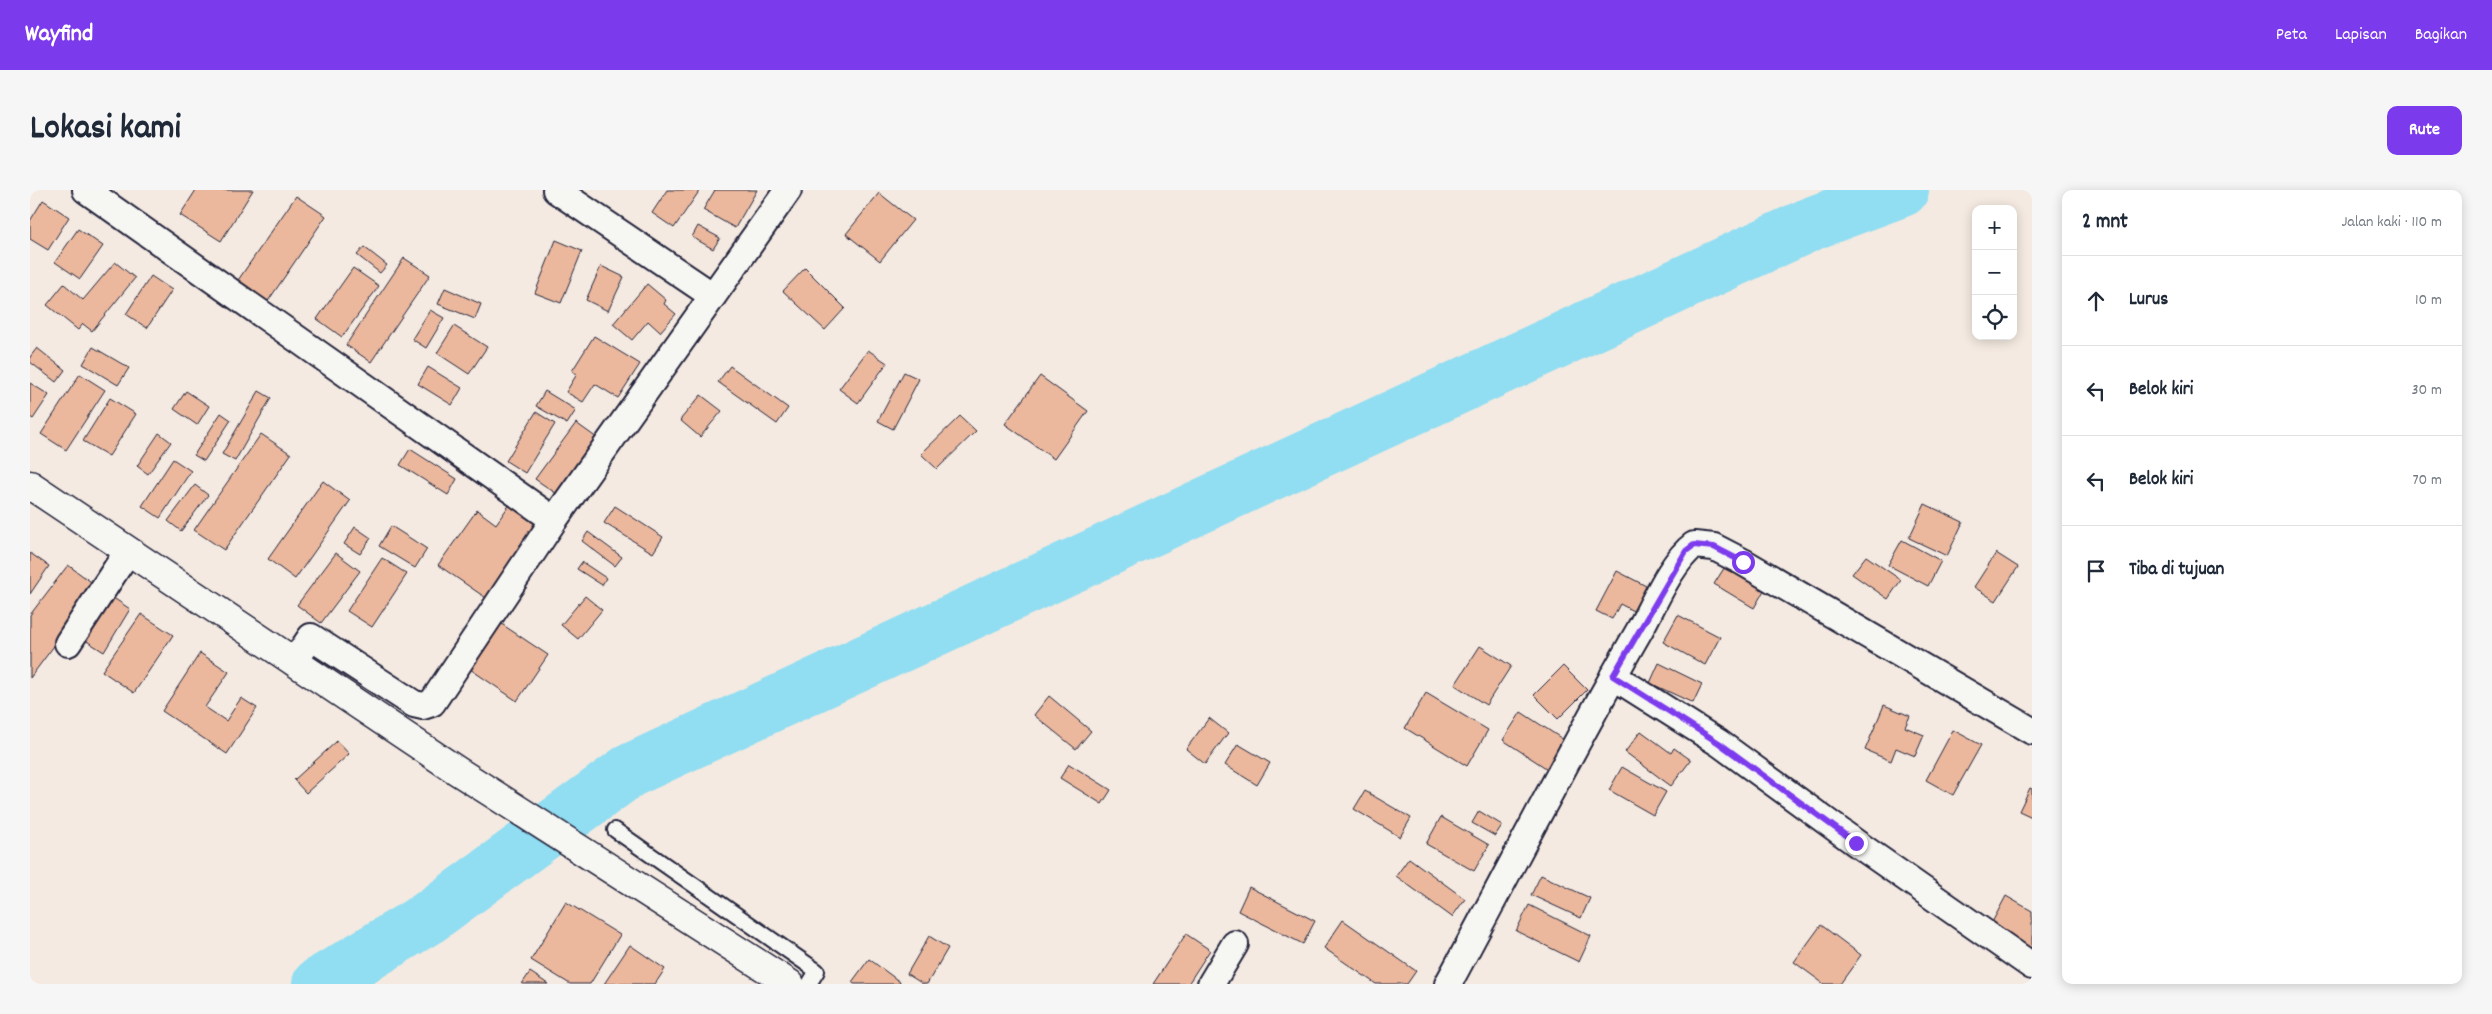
<!DOCTYPE html>
<html lang="id">
<head>
<meta charset="utf-8">
<style>
	:root { --surface:#fff; --page:#f6f6f7; --text:#1f2937; --muted:#747a83; --line:#e0e1e3; --accent:#7c3aed }
	body { margin:0; font-family:Dekko,sans-serif; background:var(--page); color:var(--text) }
	.controls { position:absolute; right:15px; top:15px; display:grid; overflow:hidden; border-radius:10px; box-shadow:0 2px 12px #0003 }
	.controls button { width:45px; height:45px; display:grid; place-items:center; padding:0; border:0; border-bottom:1px solid var(--line); background:var(--surface); color:var(--text); font:25px sans-serif }
	.stop { position:absolute; width:15px; height:15px; margin:-11px; border:4px solid #7c3aed; border-radius:50%; background:#fff }
	.stop.end { background:#7c3aed; border-color:#fff; box-shadow:0 1px 5px #0008 }
	.list { margin:0; padding:0; list-style:none }
	h2 { display:flex; justify-content:space-between; align-items:center; height:65px; margin:0; padding:0 20px; font-size:21px }
	h2 small { font-size:16px; font-weight:400; color:var(--muted) }
	.list li { display:grid; grid-template-columns:32px 1fr auto; gap:15px; align-items:center; box-sizing:border-box; height:90px; padding:0 20px; border-top:1px solid var(--line) }
	.list b { display:block; font-size:19px; white-space:nowrap }
	.list em { font-size:16px; font-style:normal; color:var(--muted) }
	.icon { flex:none; width:28px; height:28px; fill:none; stroke:currentColor; stroke-width:2; stroke-linecap:round; stroke-linejoin:round }
	.map { position:relative; flex:none; width:2002px; height:794px; overflow:hidden; border-radius:10px }
	header { display:flex; align-items:center; gap:30px; box-sizing:border-box; height:70px; padding:0 25px; background:var(--accent); color:#fff }
	header strong { font-size:24px }
	nav { display:flex; gap:28px; margin-inline-start:auto; font-size:18px }
	.intro { display:flex; align-items:center; justify-content:space-between; box-sizing:border-box; height:120px; padding:0 30px }
	h1 { margin:0; font-size:35px }
	.button { padding:12px 22px; border-radius:10px; background:var(--accent); color:#fff; font-size:18px; font-weight:700 }
	main { display:flex; gap:30px; padding:0 30px }
	aside { flex:1; background:var(--surface); border-radius:10px; box-shadow:0 2px 12px #0003 }
	.map>svg:first-child { display:block }
	.lines { fill:none; stroke-linecap:round; stroke-linejoin:round }
	.river { stroke:#91ddf2; stroke-width:54 }
	.building { fill:#ebb89d; stroke:#22223b }
	.lane-casing { stroke:#22223b; stroke-width:18 }
	.street-casing { stroke:#22223b; stroke-width:30 }
	.highway-casing { stroke:#22223b; stroke-width:31 }
	.lane { stroke:#f6f6f2; stroke-width:14 }
	.street { stroke:#f6f6f2; stroke-width:26 }
	.highway { stroke:#f6f6f2; stroke-width:28 }
	.route { stroke:#7c3aed; stroke-width:6 }
</style>
</head>
<body>
<header>
<strong>Wayfind</strong>
<nav><a>Peta</a><a>Lapisan</a><a>Bagikan</a></nav>
</header>
<div class="intro"><h1>Lokasi kami</h1><a class="button">Rute</a></div>
<main>
<div class="map">
<svg width="2002" height="794" viewBox="0 0 2002 794">
	<rect width="100%" height="100%" fill="#f4eae1"/>
	<filter id="ink" filterUnits="userSpaceOnUse"><feTurbulence type="fractalNoise" baseFrequency=".02" numOctaves="2"/><feDisplacementMap in="SourceGraphic" scale="10" xChannelSelector="R" yChannelSelector="G"/><feConvolveMatrix kernelMatrix="1 2 1 2 8 2 1 2 1" color-interpolation-filters="sRGB"/></filter>
	<g filter="url(#ink)">
		<g class="lines">
			<!-- river -->
			<path class="river" d="M289,794l109,-66 201,-147 1184,-548 89,-33"/>
		</g>
		<!-- building -->
		<path class="building" d="M166,0h57l-32,51 -41,-26z
			M637,0h33l-26,38 -22,-15z
			M685,0h42l-22,38 -32,-18z
			M849,3l34,27 -33,41 -34,-27z
			M266,6l30,20 -62,91 -30,-21z
			M13,10l26,17 -21,33 -18,-11v-18z
			M668,36l22,12 -7,11 -21,-12z
			M48,39l25,17 -23,33 -25,-17z
			M526,50l26,11 -21,52 -26,-10z
			M334,57l23,18 -7,8 -23,-18z
			M374,68l26,17 -59,87 -25,-17z
			M85,72l20,16 -43,53 -9,-7 -5,6 -31,-25 17,-21 19,16z
			M571,76l23,11 -16,34 -22,-11z
			M323,78l26,18 -37,51 -25,-18z
			M775,78l40,40 -20,22 -42,-39z
			M121,86l21,14 -25,38 -21,-14z
			M617,94l19,16 -2,4 12,10 -16,18 -12,-11 -16,19 -19,-16z
			M415,98l36,16 -6,15 -37,-15z
			M400,120l14,8 -18,30 -14,-9z
			M424,136l33,21 -18,27 -32,-21z
			M564,146l46,28 -22,34 -23,-14 -12,18 -17,-10 11,-18 -5,-3z
			M63,157l36,21 -11,17 -35,-21z
			M7,158l28,22 -9,12 -26,-20v-5z
			M838,160l19,13 -29,40 -19,-14z
			M700,176l58,42 -11,16 -59,-42z
			M398,177l34,21 -10,17 -34,-21z
			M874,182l15,7 -26,50 -15,-8z
			M50,184l25,16 -39,60 -25,-16z
			M1010,186l48,35 -34,48 -49,-35z
			M0,193l19,12 -16,24 -3,-2z
			M156,201l23,15 -12,19 -23,-16z
			M229,201l12,7 -36,63 -13,-7z
			M515,201l31,19 -9,14 -31,-18z
			M671,205l21,16 -22,26 -20,-17z
			M80,208l26,16 -27,42 -26,-15z
			M506,222l19,12 -30,49 -19,-12z
			M191,223l10,7 -27,41 -10,-6z
			M930,226l16,15 -39,38 -16,-15z
			M546,233l21,15 -40,56 -22,-15z
			M129,243l12,9 -23,32 -11,-8z
			M231,244l30,20 -67,96 -30,-20z
			M395,247l45,32 -5,7 -44,-33z
			M380,259l47,30 -9,16 -48,-30z
			M143,269l18,12 -31,47 -18,-12z
			M293,291l27,20 -55,78 -27,-20z
			M165,295l13,10 -27,36 -13,-10z
			M480,314l28,20 -52,74 -48,-33 39,-55 19,14z
			M1895,314l38,18 -16,34 -38,-18z
			M585,316l48,31 -10,16 -49,-30z
			M361,336l36,23 -12,19 -36,-22z
			M325,337l16,11 -11,16 -16,-10z
			M558,342l34,25 -7,9 -33,-25z
			M1872,350l39,21 -13,25 -40,-21z
			M0,363l19,13 -19,28z
			M306,363l24,18 -39,52 -24,-18z
			M1966,363l22,14 -22,34 -22,-14z
			M1836,366l35,24 -13,19 -36,-25z
			M352,368l25,16 -35,53 -25,-16z
			M552,372l24,16 -4,7 -25,-16z
			M1698,372l39,23 -13,23 -40,-24z
			M38,375l30,22 -68,91v-63z
			M1587,381l31,16 -13,25 -15,-8 -8,15 -16,-8z
			M555,406l17,14 -24,29 -17,-14z
			M82,407l18,12 -26,43 -19,-12z
			M111,424l32,21 -39,58 -32,-22z
			M1648,425l42,22 -15,28 -42,-23z
			M470,433l48,32 -31,46 -47,-32z
			M1450,456l31,20 -25,39 -31,-20z
			M170,463l29,19 -24,35 21,14 15,-23 16,10 -30,46 -65,-43z
			M1629,473l43,21 -9,19 -43,-20z
			M1533,476l24,24 -29,29 -24,-24z
			M1396,503l62,37 -21,36 -62,-38z
			M1019,506l42,35 -15,18 -42,-34z
			M1854,515l26,11 -5,11 19,8 -9,21 -19,-8 -5,13 -26,-11z
			M1491,522l46,30 -18,28 -46,-30z
			M1179,528l19,15 -23,31 -19,-15z
			M1923,540l28,15 -28,50 -27,-15z
			M1611,541l30,22 3,-5 17,12 -20,26 -46,-34z
			M307,551l12,13 -43,39 -12,-13z
			M1208,554l32,19 -13,22 -32,-20z
			M1039,574l42,26 -9,14 -42,-26z
			M1592,577l44,25 -13,23 -44,-25z
			M2000,598l2,1v28l-13,-6z
			M1335,601l46,27 -11,19 -46,-28z
			M1449,621l23,14 -7,11 -23,-13z
			M1411,627l48,28 -15,26 -48,-27z
			M1379,668l56,41 -13,18 -56,-41z
			M1511,685l49,23 -9,20 -50,-23z
			M1219,697l66,34 -12,23 -65,-33z
			M1976,706l26,15v40l-43,-23z
			M536,712l54,33 -30,49h-20l-39,-24z
			M1499,715l62,31 -12,26 -63,-31z
			M1313,730l73,51 -9,13h-31l-52,-36z
			M1791,735l40,30 -21,29h-16l-30,-22z
			M1156,744l24,16 -22,34h-35z
			M899,746l19,12 -21,36h-4l-16,-10z
			M600,755l35,24 -10,15h-51z
			M839,769l31,23 -1,2h-45l-2,-2z
			M500,782l18,12h-26z"/>
		<g class="lines">
			<!-- lane casing -->
			<g class="lane-casing">
				<path id="lane" d="M585,640l202,141 -8,13"/>
			</g>
			<!-- street casing -->
			<g class="street-casing">
				<path id="street" d="M56,0l468,330
					M526,0l157,106
					M38,453l60,-92
					M264,472l17,-25 103,67 9,2 9,-3 122,-183 234,-330
					M1583,486l106,67 137,100 176,123
					M1181,794l24,-40
					M1418,794c64,-118 124,-237 191,-353 14,-25 32,-69 55,-86l20,2 29,15 289,169"/>
			</g>
			<!-- highway casing -->
			<g class="highway-casing">
				<path id="highway" d="M0,295l426,285 334,214"/>
			</g>
			<!-- lane -->
			<use href="#lane" class="lane"/>
			<!-- street -->
			<use href="#street" class="street"/>
			<!-- highway -->
			<use href="#highway" class="highway"/>
		</g>
	</g>
	<g class="lines" filter="url(#ink)">
		<!-- route -->
		<path class="route" d="M1713,372l-29,-15 -20,-2 -8,6 -73,125 106,67 137,100"/>
	</g>
</svg>
<div class="controls">
<button>+</button>
<button>−</button>
<button><svg class="icon" aria-label="locate" viewBox="0 0 24 24"><circle cx="12" cy="12" r="6"/><path d="M12 2v4M12 18v4M2 12h4M18 12h4"/></svg></button>
</div>
<div class="stop" style="left:1713px;top:372px"></div>
<div class="stop end" style="left:1826px;top:653px"></div>
</div>
<aside>
<h2>2 mnt<small>Jalan kaki · 110 m</small></h2>
<ul class="list">
<li><svg class="icon" aria-label="ahead" viewBox="0 0 24 24"><path d="M12 20V5M6 11l6-6 6 6"/></svg><div><b>Lurus</b></div><em>10 m</em></li>
<li><svg class="icon" aria-label="left" viewBox="0 0 24 24"><path d="M17 20v-9H6M10 6l-5 5 5 5"/></svg><div><b>Belok kiri</b></div><em>30 m</em></li>
<li><svg class="icon" aria-label="left" viewBox="0 0 24 24"><path d="M17 20v-9H6M10 6l-5 5 5 5"/></svg><div><b>Belok kiri</b></div><em>70 m</em></li>
<li><svg class="icon" aria-label="arrive" viewBox="0 0 24 24"><path d="M6 21V4h12l-3 4 3 4H6"/></svg><div><b>Tiba di tujuan</b></div></li>
</ul>
</aside>
</main>
</body>
</html>
